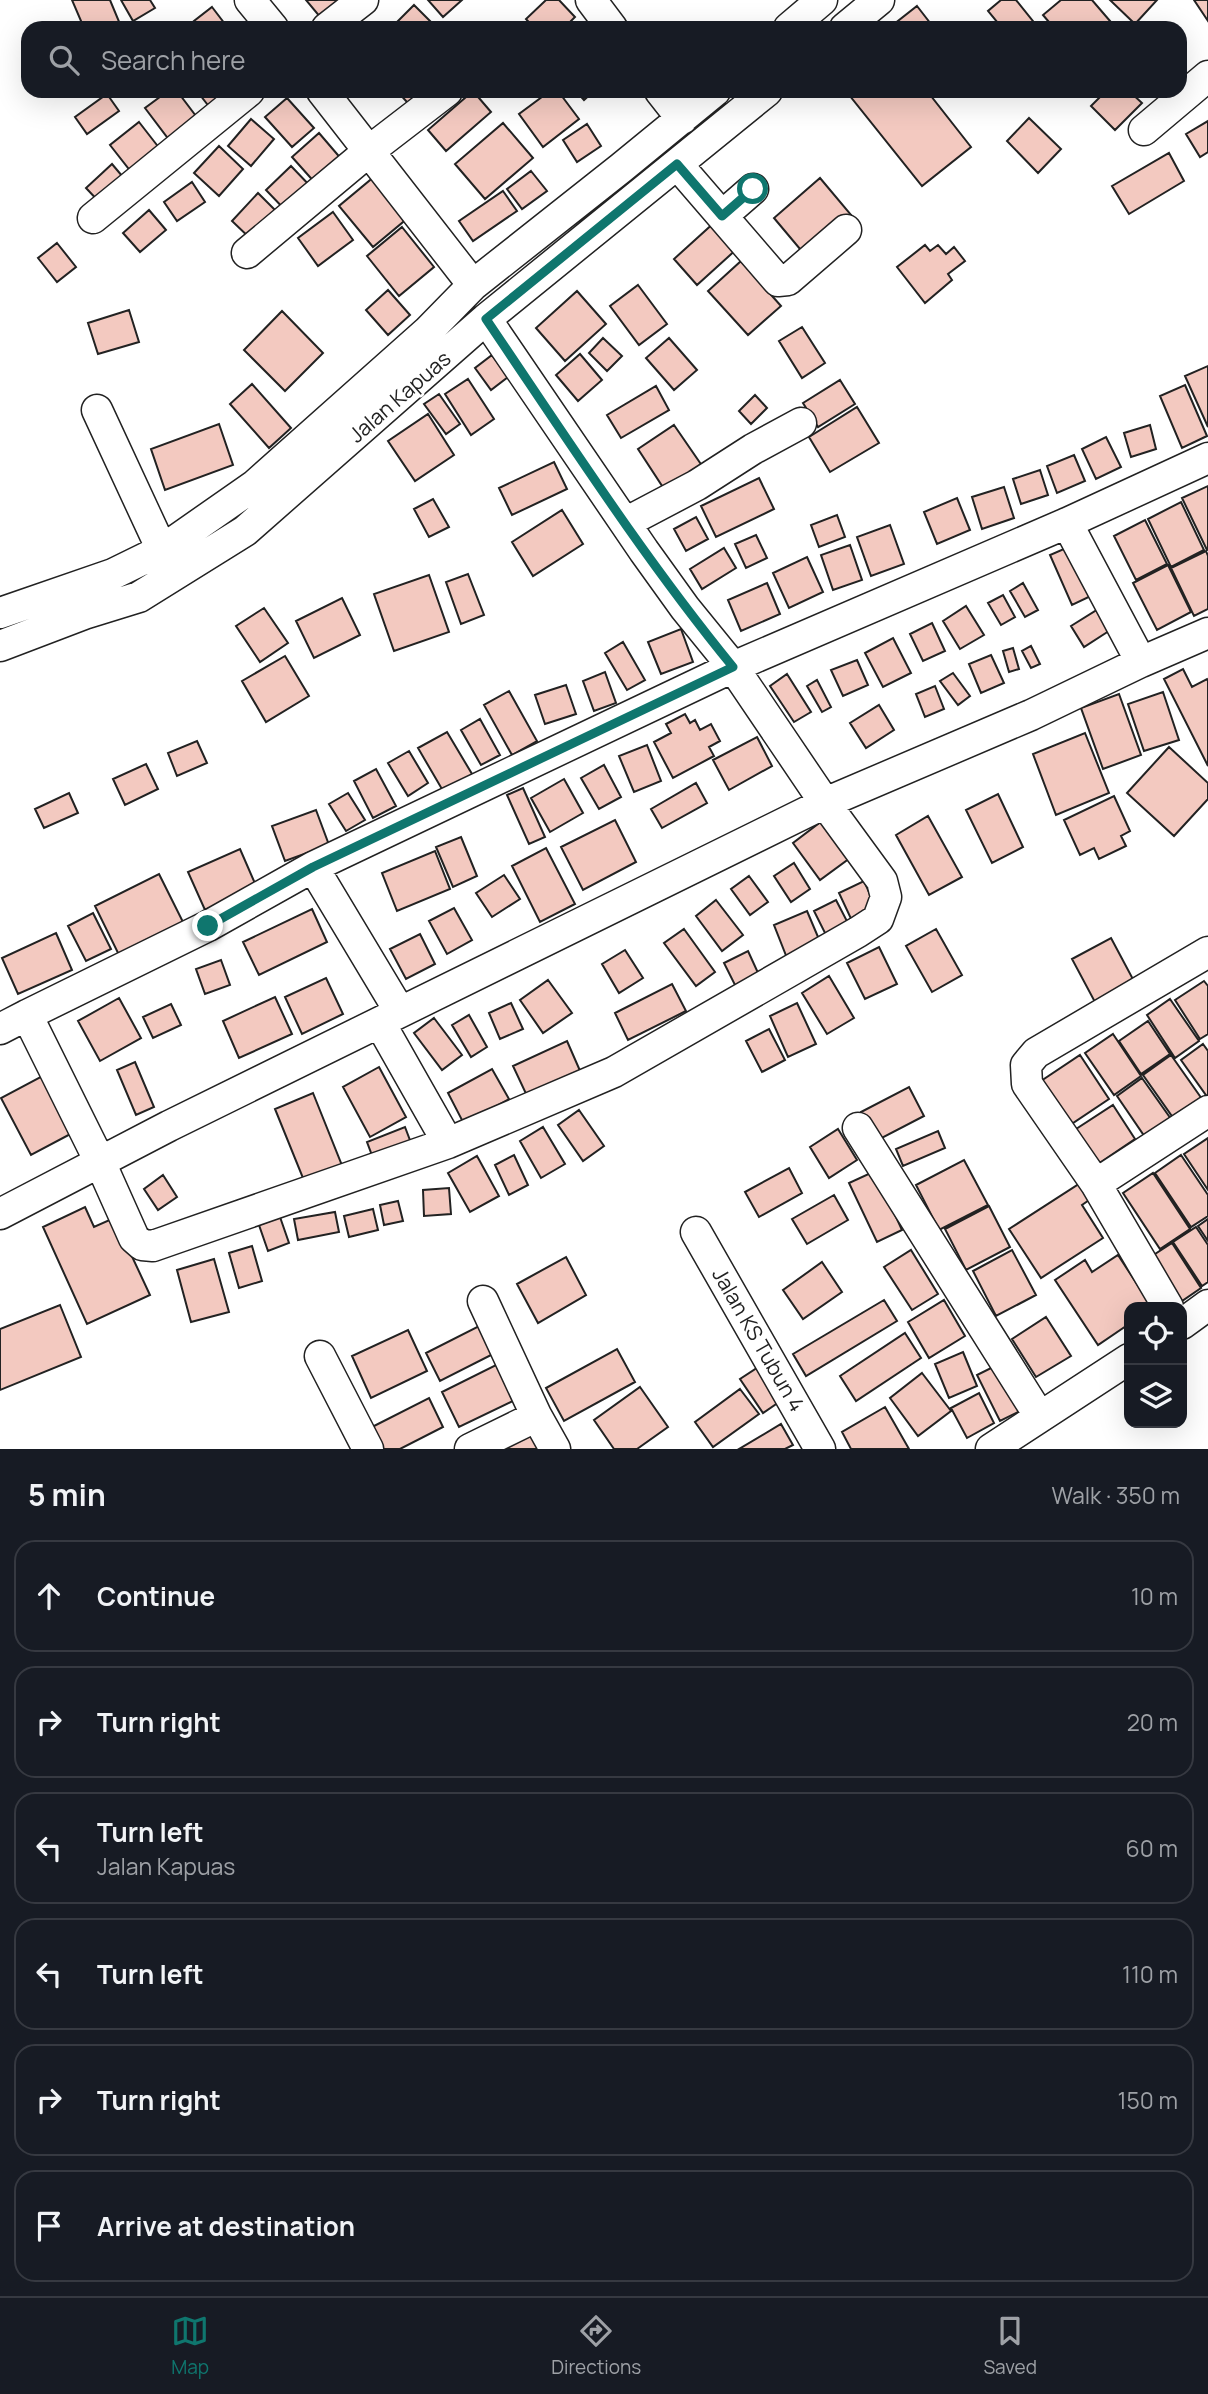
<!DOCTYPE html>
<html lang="en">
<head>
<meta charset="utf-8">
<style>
	:root { --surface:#171b24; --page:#242831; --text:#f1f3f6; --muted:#9ea1a6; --line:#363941; --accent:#0f766e }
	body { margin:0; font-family:Manrope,sans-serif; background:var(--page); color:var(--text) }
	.controls { position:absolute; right:21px; bottom:21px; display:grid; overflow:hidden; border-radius:14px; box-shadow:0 7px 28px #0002 }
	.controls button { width:63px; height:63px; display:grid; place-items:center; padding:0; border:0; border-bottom:2px solid var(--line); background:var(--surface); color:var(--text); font:35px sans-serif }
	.stop { position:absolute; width:21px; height:21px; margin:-16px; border:5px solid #0f766e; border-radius:50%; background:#fff }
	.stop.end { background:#0f766e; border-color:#fff; box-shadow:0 2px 7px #0008 }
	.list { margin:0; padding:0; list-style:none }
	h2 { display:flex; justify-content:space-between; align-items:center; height:91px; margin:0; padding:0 28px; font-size:30px }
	h2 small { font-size:23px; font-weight:400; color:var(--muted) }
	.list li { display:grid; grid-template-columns:46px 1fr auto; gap:21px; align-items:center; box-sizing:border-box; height:112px; margin:0 14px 14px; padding:0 14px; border:2px solid var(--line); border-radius:21px }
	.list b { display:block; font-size:26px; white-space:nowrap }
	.list p { margin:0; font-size:23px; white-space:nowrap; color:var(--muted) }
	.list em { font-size:23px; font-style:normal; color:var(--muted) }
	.icon { flex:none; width:38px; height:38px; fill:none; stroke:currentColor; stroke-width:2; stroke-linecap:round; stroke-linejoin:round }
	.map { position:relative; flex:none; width:1208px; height:1449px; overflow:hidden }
	.search { position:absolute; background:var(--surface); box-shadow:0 7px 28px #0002; left:21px; right:21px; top:21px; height:77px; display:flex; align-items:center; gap:18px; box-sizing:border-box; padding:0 24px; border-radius:21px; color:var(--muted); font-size:26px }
	.sheet { height:847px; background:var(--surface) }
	nav { display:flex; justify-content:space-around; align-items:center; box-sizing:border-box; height:98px; border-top:2px solid var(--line); background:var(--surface); font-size:19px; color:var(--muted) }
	nav a { display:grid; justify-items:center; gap:4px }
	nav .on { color:var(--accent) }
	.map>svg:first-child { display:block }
	.building { fill:#f3c9c0; stroke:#222; stroke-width:2 }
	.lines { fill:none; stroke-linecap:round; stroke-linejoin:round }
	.minor-casing { stroke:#222; stroke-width:33 }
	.minor { stroke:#fff; stroke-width:30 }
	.route { stroke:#0f766e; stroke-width:9 }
	.labels { text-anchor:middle; stroke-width:5; stroke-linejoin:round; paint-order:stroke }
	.street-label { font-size:21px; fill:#222; stroke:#fff }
</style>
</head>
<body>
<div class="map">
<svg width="1208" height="1449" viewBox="0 0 1208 1449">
	<rect width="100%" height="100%" fill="#fff"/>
	<!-- building -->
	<path class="building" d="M72,0h38l10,24 -9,4h-27z
		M121,0h29l5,8 -22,13z
		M306,0h49l-29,24z
		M428,0h34l-19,17z
		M546,0h13l16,17 -11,11h-30l-8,-9z
		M1001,0h15l21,26 -35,2 -14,-17z
		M1061,0h31l18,21 -8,7h-48l-11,-13z
		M1110,0h47l-22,24z
		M1194,0h14v21z
		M414,5l17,17 -7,6h-33z
		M917,6l17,22h-45z
		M212,7l16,21h-29l-5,-7z
		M168,91h9l25,33 -29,21 -28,-37z
		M197,91h36l-19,22z
		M397,91h34l-16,20z
		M473,91l18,21 -45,39 -18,-21z
		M550,91h8l21,28 -36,28 -24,-33z
		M576,91h18l-10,9z
		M846,91h81l44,56 -49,39z
		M1106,91h23l13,12 -27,27 -24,-24z
		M107,94l12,17 -32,23 -12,-17z
		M287,98l27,30 -22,19 -27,-30z
		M1029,118l32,31 -23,24 -31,-32z
		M251,119l23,20 -23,27 -23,-20z
		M1208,121v31l-8,5 -14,-23z
		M139,122l21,27 -28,24 -22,-28z
		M503,123l30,35 -48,41 -30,-35z
		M587,124l14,22 -24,16 -14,-22z
		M319,133l24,28 -26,24 -25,-28z
		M219,146l24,23 -24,27 -25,-23z
		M1169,153l15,28 -55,33 -17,-28z
		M112,164l16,19 -25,23 -17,-18z
		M291,166l23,24 -25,24 -23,-24z
		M531,171l16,20 -25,18 -15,-20z
		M375,176l34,41 -36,30 -34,-41z
		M820,178l32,38 -47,39 -31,-37z
		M192,182l13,20 -28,19 -13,-19z
		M503,191l14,20 -44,30 -14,-20z
		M258,193l21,21 -26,27 -21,-20z
		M149,210l17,20 -26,22 -17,-19z
		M333,212l20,28 -35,26 -20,-28z
		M716,221l23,26 -42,38 -23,-26z
		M402,227l32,40 -35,29 -32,-40z
		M57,243l19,24 -19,15 -19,-24z
		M925,245l5,6 8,-6 8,9 8,-7 11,14 -17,13 4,6 -27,23 -28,-36z
		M741,261l40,45 -33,29 -40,-44z
		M638,285l29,39 -28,21 -29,-39z
		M388,290l22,25 -22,20 -22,-25z
		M577,291l29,33 -41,37 -29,-33z
		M129,310l10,32 -41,12 -10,-31z
		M282,311l41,42 -38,38 -41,-41z
		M802,327l23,36 -23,15 -23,-37z
		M603,338l19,18 -15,15 -18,-18z
		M669,338l28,32 -23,20 -28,-32z
		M580,354l22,26 -24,21 -22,-26z
		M492,355l16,22 -17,13 -16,-22z
		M1208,366v61l-23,-51z
		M468,379l26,40 -23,16 -26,-41z
		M840,380l15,24 -37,23 -15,-24z
		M252,384l39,44 -22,20 -39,-44z
		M1185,385l22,51 -25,12 -22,-52z
		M656,386l13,24 -48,28 -14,-23z
		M439,394l21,30 -14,10 -22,-30z
		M755,395l12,13 -16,16 -12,-13z
		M857,407l22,36 -49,29 -21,-35z
		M428,414l26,41 -39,26 -27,-40z
		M219,424l14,41 -68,25 -14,-41z
		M674,425l33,48 -37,25 -32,-49z
		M1150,425l6,24 -25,8 -7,-24z
		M1106,437l15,30 -25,12 -14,-30z
		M1074,455l11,26 -28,12 -10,-27z
		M554,462l13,27 -55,26 -13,-27z
		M1040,470l8,25 -27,9 -8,-25z
		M759,478l15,31 -58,28 -15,-31z
		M1208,486v63l-1,1 -25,-52z
		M1004,487l10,31 -32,11 -10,-32z
		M957,498l13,32 -33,14 -13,-32z
		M433,499l16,28 -20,10 -15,-28z
		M1181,502l23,48 -33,17 -23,-48z
		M562,510l21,34 -50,32 -21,-34z
		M837,515l8,22 -26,10 -8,-22z
		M696,517l12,22 -22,12 -12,-22z
		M1145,520l22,44 -31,16 -22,-44z
		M890,525l14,39 -33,12 -14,-39z
		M756,535l11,23 -21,10 -11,-24z
		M850,545l12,35 -29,10 -12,-35z
		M1073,545l22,49 -23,11 -22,-50z
		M724,548l12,20 -34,21 -12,-20z
		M1206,551l2,5v53l-14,7 -23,-48z
		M807,557l16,35 -34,16 -16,-35z
		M1168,565l23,47 -34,18 -24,-47z
		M468,574l16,41 -23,9 -15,-42z
		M429,575l20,57 -55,19 -20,-57z
		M767,583l13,31 -39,17 -13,-31z
		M1023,583l15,27 -13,7 -15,-26z
		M1003,595l12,22 -14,8 -13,-22z
		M342,598l18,37 -46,23 -18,-37z
		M966,606l18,29 -24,14 -17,-28z
		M264,608l24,35 -28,19 -24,-36z
		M1100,608l12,21 -28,18 -13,-21z
		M932,623l13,28 -22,10 -13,-27z
		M681,629l12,33 -32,12 -13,-32z
		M893,638l18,35 -28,14 -18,-34z
		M623,642l22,38 -18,10 -22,-37z
		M1031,646l9,18 -9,4 -9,-17z
		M1013,648l6,21 -10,3 -6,-21z
		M991,655l13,28 -23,10 -12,-29z
		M285,656l24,40 -43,26 -24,-41z
		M857,660l11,25 -25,11 -12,-26z
		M1183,669l9,18 15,-8 1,2v85l-44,-87z
		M605,672l11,31 -22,8 -11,-30z
		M953,673l17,23 -12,9 -18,-24z
		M787,674l24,38 -17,10 -24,-36z
		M817,680l14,27 -9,5 -15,-26z
		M566,685l10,29 -31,10 -10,-29z
		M935,686l9,23 -19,8 -9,-23z
		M509,691l28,50 -25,14 -28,-50z
		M1163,692l16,48 -35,11 -16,-47z
		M1119,694l22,61 -38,14 -22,-61z
		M879,705l15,25 -28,18 -16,-25z
		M685,714l5,9 5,-3 5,10 11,-6 9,17 -11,6 5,9 -41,22 -19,-36 17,-9 -5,-9z
		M480,719l20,36 -19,10 -20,-35z
		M447,732l28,47 -29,17 -28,-48z
		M1085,733l24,60 -53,22 -23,-61z
		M757,737l15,29 -43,24 -16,-30z
		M197,741l10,22 -30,13 -9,-23z
		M647,745l14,36 -27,11 -15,-36z
		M1169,747l39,36v16l-34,37 -47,-43z
		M409,751l19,32 -20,13 -20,-33z
		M146,764l12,25 -33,16 -12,-26z
		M604,765l17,32 -22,12 -18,-31z
		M376,769l20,37 -23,12 -19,-37z
		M564,779l19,34 -33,19 -19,-34z
		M696,783l11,20 -45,25 -11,-19z
		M523,788l22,49 -16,7 -22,-49z
		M69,793l9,20 -34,15 -9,-19z
		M348,793l17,27 -19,11 -17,-27z
		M998,794l25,53 -31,16 -26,-53z
		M1114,796l16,35 -9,5 5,10 -27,13 -5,-11 -14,7 -16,-35z
		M316,810l13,35 -44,16 -13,-35z
		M928,816l34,61 -33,18 -33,-60z
		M615,820l21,42 -53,28 -22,-43z
		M822,821l28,37 -30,22 -27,-37z
		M461,837l16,39 -24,11 -17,-40z
		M546,848l29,56 -35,18 -28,-56z
		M240,849l17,39 -52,22 -17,-38z
		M435,851l15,38 -53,22 -15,-38z
		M794,863l16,26 -19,13 -17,-26z
		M159,874l24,48 -64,33 -24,-49z
		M504,875l16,24 -28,18 -16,-24z
		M749,876l19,26 -18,13 -19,-26z
		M864,881l14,31 -25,11 -14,-30z
		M716,900l27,35 -21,16 -26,-35z
		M836,900l14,27 -22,12 -14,-28z
		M454,908l18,32 -25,14 -18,-33z
		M312,909l15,33 -68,33 -16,-33z
		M807,911l14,33 -34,14 -13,-33z
		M93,913l18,36 -25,12 -18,-35z
		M684,929l31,43 -19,14 -32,-43z
		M936,929l26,46 -30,17 -26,-46z
		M56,933l16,37 -54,24 -16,-36z
		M420,934l15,30 -29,15 -16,-30z
		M1111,938l24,45 -39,21 -24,-45z
		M879,947l18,37 -32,15 -18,-36z
		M625,950l18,28 -24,15 -17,-29z
		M748,951l11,24 -23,12 -12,-24z
		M221,960l9,25 -25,9 -9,-25z
		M829,976l25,42 -27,16 -25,-41z
		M326,978l17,36 -41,20 -17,-37z
		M548,980l24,33 -29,20 -23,-33z
		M1204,981l4,5v48l-8,5 -25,-39z
		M672,984l14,27 -58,29 -13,-27z
		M275,997l17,37 -53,24 -16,-37z
		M119,998l22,40 -41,23 -22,-40z
		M1170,999l29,42 -24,17 -28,-43z
		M511,1003l12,26 -23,10 -11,-26z
		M797,1003l19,41 -28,13 -18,-41z
		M171,1004l10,21 -28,13 -10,-21z
		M469,1015l18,32 -16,10 -19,-32z
		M434,1018l28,37 -20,15 -28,-37z
		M1148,1021l22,33 -29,20 -22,-33z
		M769,1029l16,31 -23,12 -16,-31z
		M1113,1034l28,42 -27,19 -29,-42z
		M567,1041l14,32 -53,25 -15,-32z
		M1203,1044l5,7v47l-27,-38z
		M1080,1055l29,44 -39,26 -29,-44z
		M1171,1055l31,44 -28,20 -31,-44z
		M135,1062l19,45 -18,8 -19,-45z
		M379,1067l27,50 -36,20 -27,-50z
		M492,1069l17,30 -45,25 -16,-31z
		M48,1073l30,57 -47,25 -30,-57z
		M1142,1078l29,41 -26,18 -28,-41z
		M909,1087l15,29 -48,25 -15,-29z
		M313,1093l32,80 -38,15 -32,-79z
		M1113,1105l22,34 -40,27 -22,-35z
		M579,1110l25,36 -21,15 -25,-36z
		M405,1127l6,16 -38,15 -6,-16z
		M543,1127l22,37 -24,14 -21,-37z
		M838,1129l19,31 -28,18 -19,-31z
		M938,1131l7,17 -42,18 -7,-17z
		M1208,1138v52l-24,-36z
		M514,1155l14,30 -19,10 -14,-30z
		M1181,1155l27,40v21l-17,11 -36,-54z
		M477,1156l22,40 -29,16 -22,-39z
		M964,1160l24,45 -49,25 -23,-45z
		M789,1168l13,25 -43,24 -14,-25z
		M875,1171l27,59 -25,12 -28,-59z
		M1153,1173l37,56 -30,20 -37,-56z
		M163,1175l14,22 -19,13 -14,-21z
		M1082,1182l10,16 -10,7 21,33 -62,40 -32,-49z
		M449,1188l2,26 -27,2 -1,-26z
		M834,1195l14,25 -41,24 -15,-25z
		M398,1201l5,20 -19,4 -4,-20z
		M989,1206l21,41 -44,23 -21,-41z
		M85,1207l9,20 20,-9 36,77 -63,29 -44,-97z
		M373,1209l5,21 -29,7 -5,-21z
		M335,1212l4,20 -41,8 -4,-21z
		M280,1217l9,26 -21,8 -9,-26z
		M1208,1219v22l-10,-15z
		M1196,1227l12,18v37l-6,4 -29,-44z
		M1172,1243l29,45 -19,13 -30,-45z
		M252,1246l10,35 -23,7 -10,-35z
		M911,1250l27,44 -26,16 -28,-43z
		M1012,1250l24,45 -40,21 -23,-45z
		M1118,1255l34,52h-23v17l-31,21 -43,-65 30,-20 7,12z
		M566,1257l20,38 -48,28 -21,-39z
		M214,1259l15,53 -38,10 -14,-52z
		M822,1262l20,30 -39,27 -20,-29z
		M884,1300l13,21 -91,55 -13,-22z
		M944,1300l21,36 -36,22 -21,-36z
		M60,1305l21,52 -81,33v-61z
		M1046,1317l25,39 -35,21 -24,-38z
		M485,1323l14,28 -59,30 -14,-28z
		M408,1330l19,41 -56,27 -19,-42z
		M905,1333l16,25 -65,43 -16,-25z
		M617,1349l18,33 -71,39 -18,-33z
		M963,1352l14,34 -28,12 -14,-34z
		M502,1362l17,36 -60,29 -17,-35z
		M999,1364l23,46 -22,11 -23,-46z
		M760,1366l22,34 -19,13 -23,-34z
		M922,1373l29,38 -33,25 -28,-38z
		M640,1387l28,40 -31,22h-23l-20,-29z
		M740,1389l19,25 -46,33 -18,-25z
		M979,1393l15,30 -27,15 -16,-30z
		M429,1398l14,29 -43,22h-17l-11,-22z
		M885,1407l24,42h-58l-9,-17z
		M781,1424l12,21 -8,4h-46z
		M529,1430l10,19h-44z"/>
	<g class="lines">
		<!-- minor casing -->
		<g class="minor-casing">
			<path id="minor" d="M250,0l23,28
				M591,0l21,28
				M327,28l36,-28
				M789,28l33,-28
				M845,28l34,-28
				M322,91l151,194
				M660,91l22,28
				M1144,130l64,-54
				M677,164l101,117 10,-1 58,-50
				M722,216l31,-27
				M93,218l156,-127
				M247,253l122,-102 78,-60
				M486,319l158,232 41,57 48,59 92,136 57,78 4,16 -8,22 -20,13 -244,140 -166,71 -295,103 -11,-1 -8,-7 -34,-76 -73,-147 181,-89 105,-59 420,-200 334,-144 141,-65
				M97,410l65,140
				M625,523l72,-38 56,-36 48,-26
				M1067,523l74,139
				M0,613l113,-39 49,-24 93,-65 173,-154 45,-46 148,-117 94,-77
				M0,646l84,-32 55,-17 106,-66 241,-212 281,-228
				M313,867l87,145
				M380,1023l68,120
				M0,1029l27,-14
				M858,1128l182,289
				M1096,1184l112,-73
				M0,1214l169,-88 656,-323 206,-88 110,-53 67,-29
				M696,1232l124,217
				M483,1301l53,114
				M1168,1307l-72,-123 -69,-100 -1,-19 10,-12 172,-101
				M1182,1324l26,-19
				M320,1356l48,93
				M470,1449l57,-28 9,-6 19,34
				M991,1449l138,-90"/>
		</g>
		<!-- minor -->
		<use href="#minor" class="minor"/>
	</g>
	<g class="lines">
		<!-- route -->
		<path class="route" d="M208,926l105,-59 420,-200c-90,-110 -167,-230 -247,-348l191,-155 45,52 31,-27"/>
	</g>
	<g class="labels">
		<!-- street labels -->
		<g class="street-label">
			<text transform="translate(400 397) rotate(-41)" y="7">Jalan Kapuas</text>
			<text transform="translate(758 1340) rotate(60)" y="7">Jalan KS Tubun 4</text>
		</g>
	</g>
</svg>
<div class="controls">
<button><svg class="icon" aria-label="locate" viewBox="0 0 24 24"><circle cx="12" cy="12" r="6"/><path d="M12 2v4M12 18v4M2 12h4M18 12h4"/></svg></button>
<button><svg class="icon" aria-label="layers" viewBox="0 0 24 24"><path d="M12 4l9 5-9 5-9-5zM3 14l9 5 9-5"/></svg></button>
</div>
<div class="stop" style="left:753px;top:189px"></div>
<div class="stop end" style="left:208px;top:926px"></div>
<div class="search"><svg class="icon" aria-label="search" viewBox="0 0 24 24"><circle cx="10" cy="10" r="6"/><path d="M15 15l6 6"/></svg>Search here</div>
</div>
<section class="sheet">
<h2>5 min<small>Walk · 350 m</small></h2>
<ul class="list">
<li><svg class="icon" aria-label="ahead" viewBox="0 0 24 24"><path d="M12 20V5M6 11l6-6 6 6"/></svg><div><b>Continue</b></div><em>10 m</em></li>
<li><svg class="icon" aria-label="right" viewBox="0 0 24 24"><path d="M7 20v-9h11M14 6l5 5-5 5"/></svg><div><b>Turn right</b></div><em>20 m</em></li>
<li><svg class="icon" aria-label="left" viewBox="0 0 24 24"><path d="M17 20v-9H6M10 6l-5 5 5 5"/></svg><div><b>Turn left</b><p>Jalan Kapuas</p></div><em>60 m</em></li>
<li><svg class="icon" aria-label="left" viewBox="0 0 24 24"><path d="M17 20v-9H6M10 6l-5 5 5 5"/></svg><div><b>Turn left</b></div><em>110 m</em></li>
<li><svg class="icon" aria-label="right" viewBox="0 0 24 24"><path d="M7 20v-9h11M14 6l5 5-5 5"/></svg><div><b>Turn right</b></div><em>150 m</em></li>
<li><svg class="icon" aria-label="arrive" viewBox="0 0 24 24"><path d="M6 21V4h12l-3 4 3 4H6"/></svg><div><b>Arrive at destination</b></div></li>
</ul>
</section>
<nav>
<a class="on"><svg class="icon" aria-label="map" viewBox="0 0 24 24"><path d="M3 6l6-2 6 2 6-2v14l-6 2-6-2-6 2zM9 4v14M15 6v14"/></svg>Map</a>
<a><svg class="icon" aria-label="directions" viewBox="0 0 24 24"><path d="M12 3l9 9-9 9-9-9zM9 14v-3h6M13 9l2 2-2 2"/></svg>Directions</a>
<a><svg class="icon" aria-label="saved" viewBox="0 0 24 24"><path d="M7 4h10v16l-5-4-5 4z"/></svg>Saved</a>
</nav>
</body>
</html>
